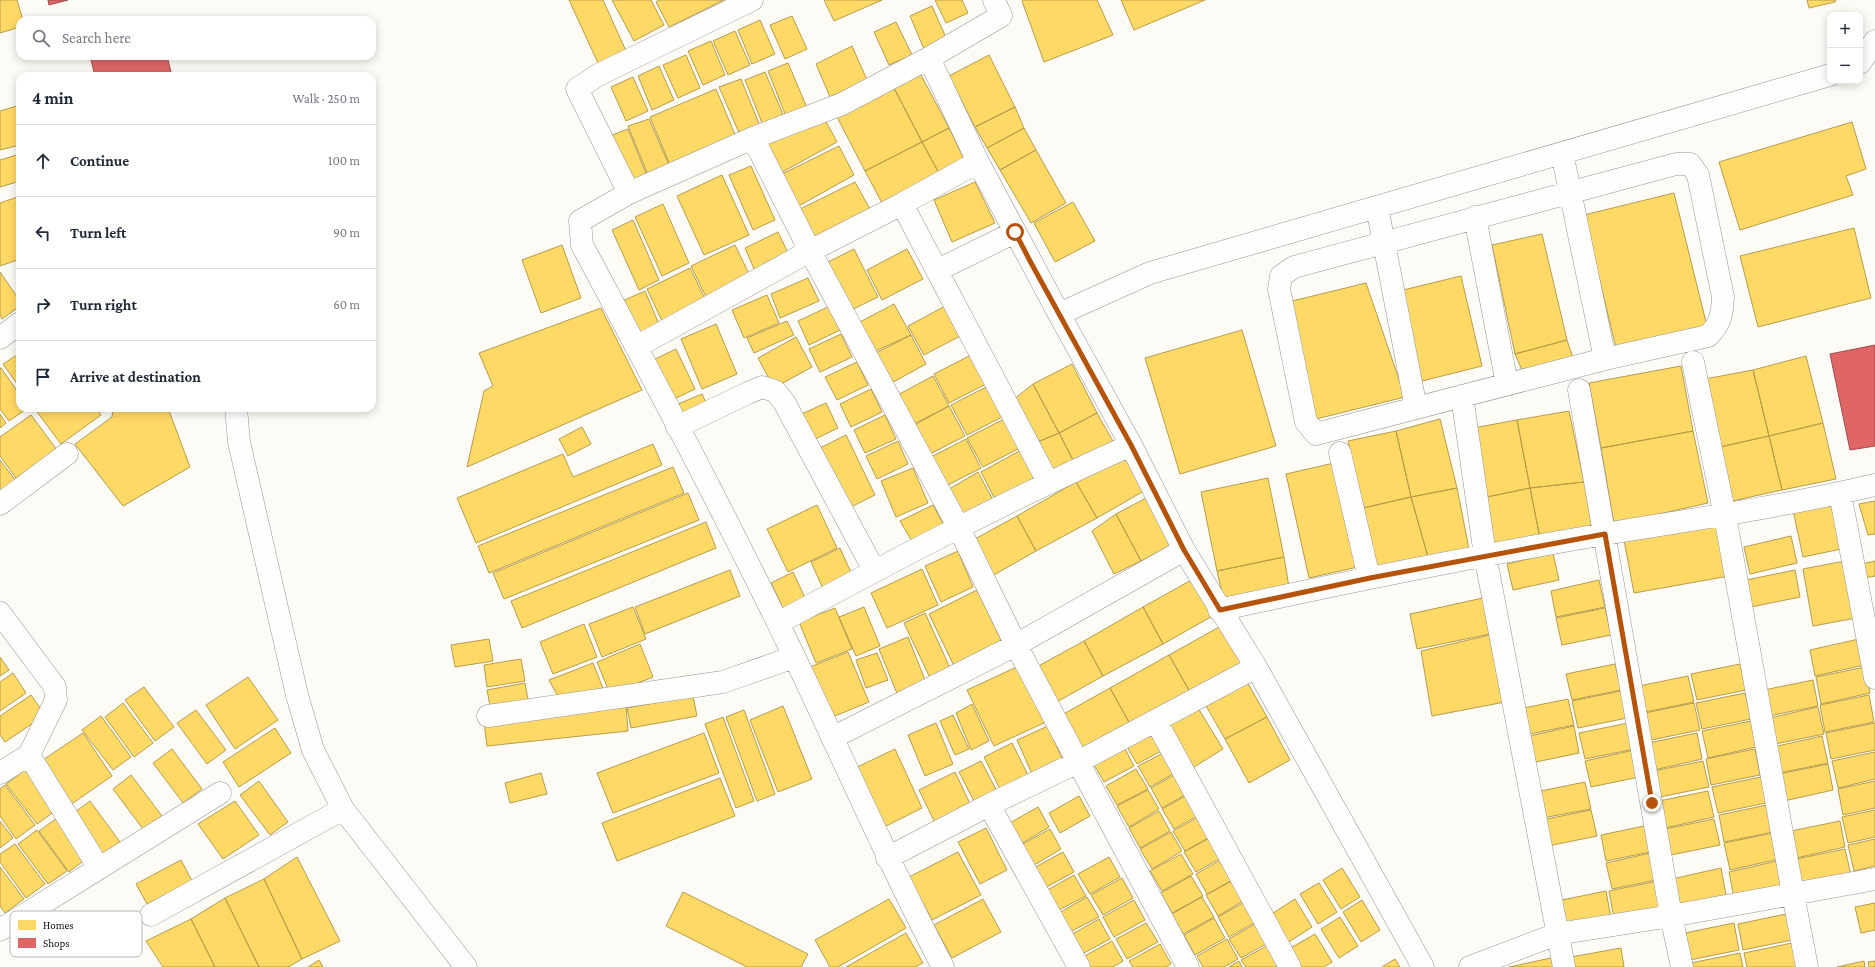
<!DOCTYPE html>
<html lang="en">
<head>
<meta charset="utf-8">
<style>
	:root { --surface:#fff; --page:#f6f6f7; --text:#1f2937; --muted:#747a83; --line:#e0e1e3 }
	body { margin:0; font-family:"Crimson Pro",serif; background:var(--page); color:var(--text) }
	.controls { position:absolute; right:12px; top:12px; display:grid; overflow:hidden; border-radius:8px; box-shadow:0 2px 10px #0003 }
	.controls button { width:36px; height:36px; display:grid; place-items:center; padding:0; border:0; border-bottom:1px solid var(--line); background:var(--surface); color:var(--text); font:20px sans-serif }
	.stop { position:absolute; width:12px; height:12px; margin:-9px; border:3px solid #b45309; border-radius:50%; background:#fff }
	.stop.end { background:#b45309; border-color:#fff; box-shadow:0 1px 4px #0008 }
	.list { margin:0; padding:0; list-style:none }
	h2 { display:flex; justify-content:space-between; align-items:center; height:52px; margin:0; padding:0 16px; font-size:17px }
	h2 small { font-size:13px; font-weight:400; color:var(--muted) }
	.list li { display:grid; grid-template-columns:26px 1fr auto; gap:12px; align-items:center; box-sizing:border-box; height:72px; padding:0 16px; border-top:1px solid var(--line) }
	.list b { display:block; font-size:15px; white-space:nowrap }
	.list em { font-size:13px; font-style:normal; color:var(--muted) }
	.icon { flex:none; width:22px; height:22px; fill:none; stroke:currentColor; stroke-width:2; stroke-linecap:round; stroke-linejoin:round }
	.map { position:relative; flex:none; width:1875px; height:967px; overflow:hidden }
	.search { position:absolute; background:var(--surface); box-shadow:0 2px 10px #0003; left:16px; top:16px; width:360px; height:44px; display:flex; align-items:center; gap:10px; box-sizing:border-box; padding:0 14px; border-radius:12px; color:var(--muted); font-size:15px }
	.panel { position:absolute; background:var(--surface); box-shadow:0 2px 10px #0003; left:16px; top:72px; width:360px; height:340px; border-radius:12px }
	.map>svg:first-child { display:block }
	.homes { fill:#ffd966; stroke:#b79c4c }
	.shops { fill:#e06666; stroke:#a14c4c }
	.lines { fill:none; stroke-linecap:round; stroke-linejoin:round }
	.street-casing { stroke:#969593; stroke-width:23 }
	.street { stroke:#fffefe; stroke-width:22 }
	.route { stroke:#b45309; stroke-width:5 }
	.key { fill:#fff; stroke:#b7b7b7; stroke-width:1 }
	.key-label { font-size:11px; fill:#0f0f0f }
</style>
</head>
<body>
<div class="map">
<svg width="1875" height="967" viewBox="0 0 1875 967">
	<rect width="100%" height="100%" fill="#fcfbf5"/>
	<!-- homes -->
	<path class="homes" d="M0,0h17l6,20h-3v7l-20,6z
		M569,0h34l23,51 -28,12z
		M612,0h39l13,25 -30,16z
		M659,0h65l-55,27 -13,-25z
		M824,0h58l-48,21z
		M935,0h27l6,13 -22,10z
		M1023,0h74l16,35 -69,27 -22,-61z
		M1121,0h84l-71,30z
		M1807,0h29l-1,2 -26,6z
		M932,6l15,34 -23,9 -14,-33z
		M792,16l15,33 -22,10 -15,-34z
		M760,20l15,34 -23,10 -14,-34z
		M896,22l16,33 -23,10 -15,-33z
		M735,31l15,34 -22,10 -15,-34z
		M711,41l14,34 -22,10 -15,-34z
		M852,46l15,34 -37,17 -14,-33z
		M686,55l14,33 -22,10 -15,-33z
		M989,55l26,52 -40,20 -26,-51z
		M788,63l20,47 -21,9 -19,-48z
		M659,66l15,34 -22,10 -14,-34z
		M765,72l20,47 -21,9 -19,-48z
		M921,75l28,53 -27,14 -28,-54z
		M633,77l15,34 -22,10 -15,-34z
		M741,79l19,47 -20,9 -21,-48z
		M894,88l28,54 -57,29 -28,-54z
		M716,89l20,48 -66,28 -20,-48z
		M20,105v40l-20,5v-39z
		M1015,107l9,21 -37,20 -12,-21z
		M822,114l15,28 -60,33 -15,-33z
		M649,119l20,46 -21,10 -20,-49z
		M1852,122l14,47 -20,7 7,19 -113,35 -21,-68z
		M949,128l16,33 -25,14 -18,-33z
		M1024,128l12,22 -36,20 -13,-22z
		M628,129l19,47 -19,8 -21,-47z
		M922,142l18,33 -57,30 -18,-34z
		M839,146l15,29 -59,33 -15,-33z
		M1036,150l30,53 -35,20 -31,-53z
		M20,154v27l-20,6v-27z
		M751,166l24,54 -22,10 -24,-55z
		M722,175l27,60 -45,20 -27,-59z
		M855,182l16,29 -60,33 -15,-33z
		M975,182l20,41 -43,19 -18,-42z
		M1674,193l33,133 -91,22 -32,-133z
		M20,196v63l-20,7v-63z
		M1073,202l22,39 -40,21 -21,-39z
		M663,204l26,59 -27,13 -27,-59z
		M633,220l26,60 -20,10 -27,-60z
		M1854,228l17,70 -113,29 -18,-71z
		M778,232l11,23 -34,16 -10,-23z
		M1542,234l25,106 -52,14 -23,-109z
		M562,245l19,53 -40,15 -19,-53z
		M735,245l16,33 -44,21 -16,-33z
		M854,249l24,48 -31,15 -23,-48z
		M907,249l16,30 -41,21 -15,-30z
		M690,268l16,33 -44,20 -15,-32z
		M0,272l20,29v5l-18,13 -2,-4z
		M1461,276l21,90 -60,15 -23,-90z
		M808,278l11,23 -39,17 -9,-24z
		M1366,283l39,114 -89,22 -32,-116z
		M645,291l16,38 -24,10 -17,-37z
		M767,295l12,28 -35,15 -12,-28z
		M894,304l17,31 -40,18 -15,-29z
		M949,304l15,30 -40,21 -16,-29z
		M830,306l10,24 -31,15 -11,-24z
		M601,308l41,82 -175,77 17,-76 9,-5 -14,-33z
		M787,321l7,14 -40,18 -7,-15z
		M716,324l21,50 -35,15 -21,-50z
		M1242,330l34,116 -96,28 -35,-116z
		M841,334l11,23 -32,15 -11,-23z
		M911,335l15,29 -40,22 -16,-30z
		M796,337l16,30 -38,21 -16,-30z
		M1567,340l7,21 -49,16 -10,-23z
		M676,349l19,40 -27,13 -19,-40z
		M20,353v35l-17,-24z
		M975,353l15,29 -41,21 -15,-29z
		M1806,356l17,67 -54,13 -16,-66z
		M857,362l11,23 -31,15 -12,-23z
		M1072,364l25,49 -38,20 -26,-49z
		M1681,366l12,65 -92,17 -12,-65z
		M0,368h1l19,27v13h8l-19,13 -9,-12z
		M1753,370l16,66 -49,11 -15,-68z
		M933,376l16,30 -41,21 -16,-29z
		M992,384l16,30 -41,21 -16,-30z
		M1033,384l26,49 -24,10 -22,-43z
		M871,389l11,23 -31,15 -11,-23z
		M702,394l6,13 -24,12 -6,-15z
		M826,403l12,25 -29,14 -12,-26z
		M949,406l16,30 -41,21 -15,-29z
		M36,408h60l5,7 -40,29 -26,-35z
		M113,408h55l22,59 -67,39 -48,-62 37,-27z
		M1569,411l15,71 -54,6 -13,-68z
		M1097,413l17,30 -39,21 -16,-31z
		M0,414l6,9 -6,5z
		M31,415l26,35 -41,28 -16,-22v-19z
		M885,415l11,24 -31,14 -11,-23z
		M1008,417l16,29 -41,21 -16,-29z
		M1440,419l17,69 -46,9 -15,-66z
		M1517,420l13,68 -43,9 -14,-69z
		M1823,423l13,56 -54,11 -13,-54z
		M582,427l9,17 -23,12 -9,-17z
		M1396,431l15,66 -48,11 -15,-67z
		M1693,431l15,72 -94,21 -13,-76z
		M1059,433l16,31 -23,10 -17,-31z
		M846,435l29,60 -30,15 -29,-60z
		M1769,436l13,54 -50,11 -12,-54z
		M966,439l15,29 -41,21 -15,-29z
		M898,441l10,23 -31,15 -11,-23z
		M653,444l9,21 -186,78 -19,-45 106,-44 10,23z
		M1021,450l16,30 -41,21 -15,-29z
		M1128,452l21,36 -52,30 -21,-36z
		M0,460l16,21 -16,10z
		M1334,463l24,104 -49,11 -23,-104z
		M673,467l11,26 -195,80 -11,-27z
		M913,468l15,35 -32,14 -15,-36z
		M978,472l16,30 -33,16 -15,-27z
		M1268,478l16,79 -67,14 -16,-79z
		M1076,482l21,36 -61,33 -19,-35z
		M1584,482l8,45 -52,11 -10,-50z
		M1457,488l12,61 -41,8 -17,-60z
		M1530,488l10,50 -46,7 -7,-48z
		M688,493l11,27 -195,79 -11,-26z
		M1148,497l25,47 -32,17 -25,-47z
		M1411,497l17,60 -52,11 -13,-60z
		M1836,501l10,47 -43,9 -10,-47z
		M1875,501v33l-7,1 -9,-31z
		M817,505l20,43 -49,24 -21,-43z
		M933,505l13,24 -33,14 -13,-22z
		M1116,514l25,47 -27,13 -22,-43z
		M1017,516l19,35 -44,25 -19,-36z
		M706,522l10,26 -194,80 -11,-27z
		M1720,523l9,53 -95,17 -10,-53z
		M1791,536l6,27 -47,11 -6,-27z
		M840,548l13,29 -29,14 -13,-29z
		M958,551l15,36 -32,15 -16,-36z
		M1553,553l6,27 -46,10 -6,-26z
		M1284,557l5,30 -65,15 -7,-31z
		M1845,561l11,57 -43,8 -10,-57z
		M1875,561v15l-10,2 -3,-14z
		M922,569l16,36 -51,23 -16,-35z
		M730,570l10,26 -95,38 -10,-27z
		M1795,570l5,27 -49,10 -5,-27z
		M793,572l14,30 -22,10 -14,-29z
		M1195,578l21,36 -53,30 -20,-37z
		M1599,580l6,27 -49,10 -5,-26z
		M977,590l26,54 -48,24 -26,-54z
		M1483,598l7,36 -73,15 -7,-35z
		M633,607l13,32 -44,18 -13,-33z
		M864,607l16,39 -24,10 -17,-39z
		M1143,607l20,37 -60,32 -19,-35z
		M835,608l17,41 -36,14 -17,-41z
		M1605,608l6,27 -49,10 -6,-27z
		M925,613l26,57 -20,10 -27,-57z
		M584,624l13,33 -44,17 -13,-32z
		M1221,626l21,36 -52,30 -21,-37z
		M1490,635l15,67 -73,14 -11,-65z
		M908,637l19,48 -29,11 -19,-47z
		M489,639l4,22 -38,6 -4,-22z
		M1859,639l5,26 -49,11 -5,-26z
		M1084,641l19,35 -50,28 -20,-35z
		M640,644l13,33 -43,17 -13,-32z
		M848,652l21,50 -39,16 -20,-51z
		M877,653l11,27 -22,8 -10,-28z
		M1169,655l21,37 -60,32 -20,-36z
		M0,657l9,13 -9,6z
		M521,659l4,22 -38,6 -3,-22z
		M593,663l12,30 -45,7 -11,-20z
		M1615,664l6,26 -49,10 -6,-26z
		M1740,664l6,26 -49,10 -6,-26z
		M1021,665l27,56 -54,25 -27,-56z
		M1865,667l5,26 -49,11 -5,-27z
		M13,673l13,20 -26,18v-29z
		M1688,676l6,26 -49,10 -6,-26z
		M248,677l30,43 -43,29 -29,-44z
		M1246,680l21,37 -42,22 -20,-35z
		M1813,680l5,26 -49,10 -5,-26z
		M525,683l4,22 -38,6 -4,-21z
		M144,687l30,40 -19,14 -30,-41z
		M1110,688l20,36 -51,28 -19,-36z
		M1621,691l6,27 -49,10 -6,-27z
		M1745,693l6,26 -49,10 -6,-26z
		M31,695l14,20 -40,27 -5,-7v-19z
		M1869,695l5,27 -49,10 -5,-27z
		M693,696l4,20 -66,12 -4,-20z
		M1568,699l6,26 -49,10 -6,-26z
		M123,703l30,40 -19,14 -29,-40z
		M1694,703l6,27 -49,10 -6,-27z
		M972,704l17,37 -18,9 -15,-37z
		M783,706l29,73 -34,13 -28,-72z
		M626,707l2,24 -141,15 -3,-24z
		M1818,707l6,27 -49,10 -5,-26z
		M1198,708l25,41 -29,18 -25,-41z
		M196,710l30,40 -19,14 -30,-41z
		M744,710l31,84 -18,7 -31,-84z
		M953,715l16,34 -14,6 -15,-34z
		M101,716l30,41 -18,13 -31,-40z
		M723,717l31,84 -18,7 -31,-84z
		M1267,717l23,43 -41,23 -24,-44z
		M1751,721l5,26 -48,11 -6,-27z
		M936,723l17,41 -28,12 -17,-41z
		M1628,723l6,26 -49,10 -6,-26z
		M1875,723v27l-44,9 -5,-26z
		M1048,726l15,35 -31,13 -15,-34z
		M1574,726l5,27 -48,10 -6,-26z
		M275,728l16,25 -52,34 -16,-25z
		M1156,728l11,20 -30,16 -11,-19z
		M83,733l29,43 -42,29 -30,-43z
		M704,733l15,40 -106,40 -16,-40z
		M1697,733l5,26 -48,11 -6,-27z
		M1822,736l6,27 -49,10 -6,-26z
		M1012,743l17,34 -28,14 -17,-34z
		M1123,745l11,21 -30,16 -11,-19z
		M172,749l30,40 -19,14 -30,-40z
		M895,749l27,59 -40,20 -29,-59z
		M1755,749l5,26 -49,10 -5,-26z
		M1169,750l11,20 -30,17 -12,-21z
		M1634,750l5,27 -48,10 -6,-26z
		M1875,752v27l-37,9 -6,-27z
		M981,761l18,34 -23,10 -17,-33z
		M1703,761l6,26 -49,10 -6,-26z
		M1828,764l5,26 -49,11 -5,-27z
		M1136,769l12,20 -31,16 -11,-19z
		M25,770l30,41 -18,13 -31,-40z
		M1181,771l11,20 -30,17 -11,-20z
		M955,772l18,38 -36,17 -18,-37z
		M541,773l6,21 -37,9 -5,-20z
		M131,775l31,41 -19,13 -30,-40z
		M1761,777l5,26 -48,10 -6,-26z
		M720,778l15,38 -118,45 -15,-38z
		M259,781l29,41 -18,13 -30,-40z
		M1875,781v27l-32,7 -5,-26z
		M1585,782l6,27 -49,9 -6,-26z
		M5,785l30,40 -19,14 -16,-23v-27z
		M1148,790l11,19 -30,18 -12,-21z
		M1708,791l6,26 -49,11 -6,-27z
		M1193,792l11,20 -30,17 -12,-20z
		M1079,796l11,20 -30,17 -11,-20z
		M90,801l30,41 -19,13 -30,-40z
		M235,801l24,34 -36,24 -25,-35z
		M1767,805l6,27 -49,10 -5,-27z
		M1038,807l11,20 -30,18 -11,-21z
		M1591,810l6,26 -49,10 -6,-26z
		M1875,810v27l-27,6 -6,-26z
		M1159,811l11,20 -30,17 -11,-20z
		M1204,814l11,20 -30,17 -12,-20z
		M57,818l30,40 -18,14 -30,-41z
		M1714,819l6,26 -49,10 -6,-26z
		M0,821l13,17 -13,10z
		M1840,821l5,26 -49,11 -5,-27z
		M1649,825l6,26 -49,10 -5,-26z
		M986,828l21,42 -27,14 -22,-42z
		M1050,829l11,20 -30,18 -12,-21z
		M37,830l30,41 -19,13 -30,-40z
		M1171,832l11,19 -30,18 -12,-20z
		M1773,833l6,26 -49,11 -6,-27z
		M1215,835l11,20 -30,17 -12,-20z
		M1875,839v27l-21,5 -6,-26z
		M15,844l30,40 -19,14 -26,-36v-8z
		M1845,849l6,26 -49,10 -6,-26z
		M958,852l23,43 -49,25 -23,-43z
		M1063,852l11,20 -31,17 -11,-20z
		M1655,852l6,27 -49,10 -6,-26z
		M1181,854l12,20 -31,17 -12,-20z
		M297,857l43,84 -38,18 -38,-80z
		M1109,857l11,20 -30,17 -12,-20z
		M1226,857l12,20 -31,17 -11,-20z
		M181,860l11,21 -45,23 -11,-20z
		M1777,861l6,26 -49,11 -5,-26z
		M0,867l24,32 -19,14 -5,-7z
		M1342,868l18,29 -19,12 -18,-29z
		M1721,868l5,27 -48,10 -6,-26z
		M1074,875l12,21 -31,16 -11,-20z
		M1191,876l12,20 -31,17 -11,-20z
		M1122,878l11,20 -30,17 -12,-20z
		M1237,878l11,20 -30,18 -12,-21z
		M264,879l38,80 -14,8h-29l-34,-69z
		M1658,881l5,27 -49,10 -5,-27z
		M1319,883l18,29 -19,12 -18,-30z
		M1606,891l5,27 -49,10 -5,-27z
		M683,892l125,62 -7,13h-54l-81,-41z
		M1087,897l12,20 -31,16 -11,-19z
		M1202,897l12,20 -31,17 -11,-20z
		M225,898l34,69h-44l-24,-48z
		M889,899l17,29 -68,39h-8l-15,-27z
		M983,899l18,33 -49,26 -18,-33z
		M1295,899l17,28 -25,16 -17,-28z
		M1134,900l11,20 -31,17 -11,-20z
		M1248,900l11,20 -30,17 -11,-20z
		M1362,900l18,30 -19,12 -18,-30z
		M1875,903v27l-14,3 -6,-26z
		M1786,914l6,26 -49,10 -5,-26z
		M1340,917l18,29 -19,12 -18,-29z
		M1214,918l11,20 -30,17 -11,-20z
		M191,919l24,48h-52l-17,-26z
		M1099,919l11,20 -30,16 -11,-19z
		M1260,921l11,20 -30,17 -12,-19z
		M1146,923l12,19 -31,17 -11,-20z
		M1734,923l5,27 -49,10 -5,-27z
		M906,933l17,30 -8,4h-69z
		M1315,934l17,28 -8,5h-24l-11,-18z
		M1227,939l11,20 -14,8h-21l-6,-11z
		M1112,941l11,20 -10,6h-27l-5,-9z
		M1272,943l11,19 -8,5h-29l-5,-7z
		M1792,943l6,24h-51l-3,-14z
		M1160,944l11,20 -5,3h-33l-4,-6z
		M1621,948l3,19h-51l-2,-10z
		M1740,953l3,14h-51l-1,-4z
		M1551,958l2,9h-44z
		M1395,959l5,8h-18z
		M319,960l4,7h-15z
		M1239,961l3,6h-13z
		M1864,961l1,6h-28z
		M1875,961v6h-6l-1,-5z"/>
	<!-- shops -->
	<path class="shops" d="M48,0h20l-19,5z
		M90,56h77l5,20h-77z
		M1875,345v101l-25,4 -20,-96z"/>
	<g class="lines">
		<!-- street casing -->
		<g class="street-casing">
			<path id="street" d="M929,58l49,104 81,152
				M1860,63l15,-22
				M753,138l57,113 148,275 58,119 62,117 110,205
				M1562,153l43,206
				M1676,164h14l8,11 25,122c-1,18 -2,26 -15,39l-103,23 -289,75 -10,-12 -27,-133 2,-13 13,-9z
				M629,193l-52,-104 21,-14 154,-75
				M902,204l146,278
				M1377,207l39,201
				M1475,217l32,167
				M938,270l77,-38
				M0,338l20,-15
				M636,347l174,-96 92,-47 76,-42
				M1693,362l32,154 68,378 14,73
				M1579,390l92,526 11,51
				M1462,396l23,159 79,412
				M236,408l3,34 58,253 16,55 30,59 123,158
				M677,427l71,-34 14,-6 13,4 9,11 90,168
				M1340,453l29,125
				M1840,493l35,185
				M0,504l67,-50
				M1219,610c128,-28 256,-54 386,-76 90,-15 181,-28 270,-49
				M0,613l55,74 1,13 -27,55 -29,18
				M778,623c116,-63 232,-124 353,-178
				M488,716l235,-34 71,-25
				M1156,721l134,246
				M832,738l184,-93 168,-95
				M29,755l70,113
				M887,858l102,-53
				M151,915l192,-106
				M0,930l220,-137
				M943,967c-54,-102 -99,-207 -149,-311 -67,-138 -139,-275 -212,-411l-2,-24 49,-28 124,-55 89,-34 87,-46 72,-42 -7,-16
				M1079,967l-90,-162 89,-43 178,-95
				M1423,967l-167,-300 -72,-117 -53,-105 -72,-131 91,-41 680,-198
				M1470,967l87,-33 114,-18 204,-37"/>
		</g>
		<!-- street -->
		<use href="#street" class="street"/>
	</g>
	<g class="lines">
		<!-- route -->
		<path class="route" d="M1015,232l15,29 101,184 53,105 36,60 150,-32 235,-44 47,269"/>
	</g>
	<!-- legend -->
	<rect x="10" y="911" width="132" height="46" rx="6" class="key"/>
	<rect x="18" y="920" width="18" height="10" fill="#ffd966"/>
	<rect x="18" y="938" width="18" height="10" fill="#e06666"/>
	<g class="key-label">
		<text x="43" y="929">Homes</text>
		<text x="43" y="947">Shops</text>
	</g>
</svg>
<div class="controls">
<button>+</button>
<button>−</button>
</div>
<div class="stop" style="left:1015px;top:232px"></div>
<div class="stop end" style="left:1652px;top:803px"></div>
<div class="search"><svg class="icon" aria-label="search" viewBox="0 0 24 24"><circle cx="10" cy="10" r="6"/><path d="M15 15l6 6"/></svg>Search here</div>
<section class="panel">
<h2>4 min<small>Walk · 250 m</small></h2>
<ul class="list">
<li><svg class="icon" aria-label="ahead" viewBox="0 0 24 24"><path d="M12 20V5M6 11l6-6 6 6"/></svg><div><b>Continue</b></div><em>100 m</em></li>
<li><svg class="icon" aria-label="left" viewBox="0 0 24 24"><path d="M17 20v-9H6M10 6l-5 5 5 5"/></svg><div><b>Turn left</b></div><em>90 m</em></li>
<li><svg class="icon" aria-label="right" viewBox="0 0 24 24"><path d="M7 20v-9h11M14 6l5 5-5 5"/></svg><div><b>Turn right</b></div><em>60 m</em></li>
<li><svg class="icon" aria-label="arrive" viewBox="0 0 24 24"><path d="M6 21V4h12l-3 4 3 4H6"/></svg><div><b>Arrive at destination</b></div></li>
</ul>
</section>
</div>
</body>
</html>
